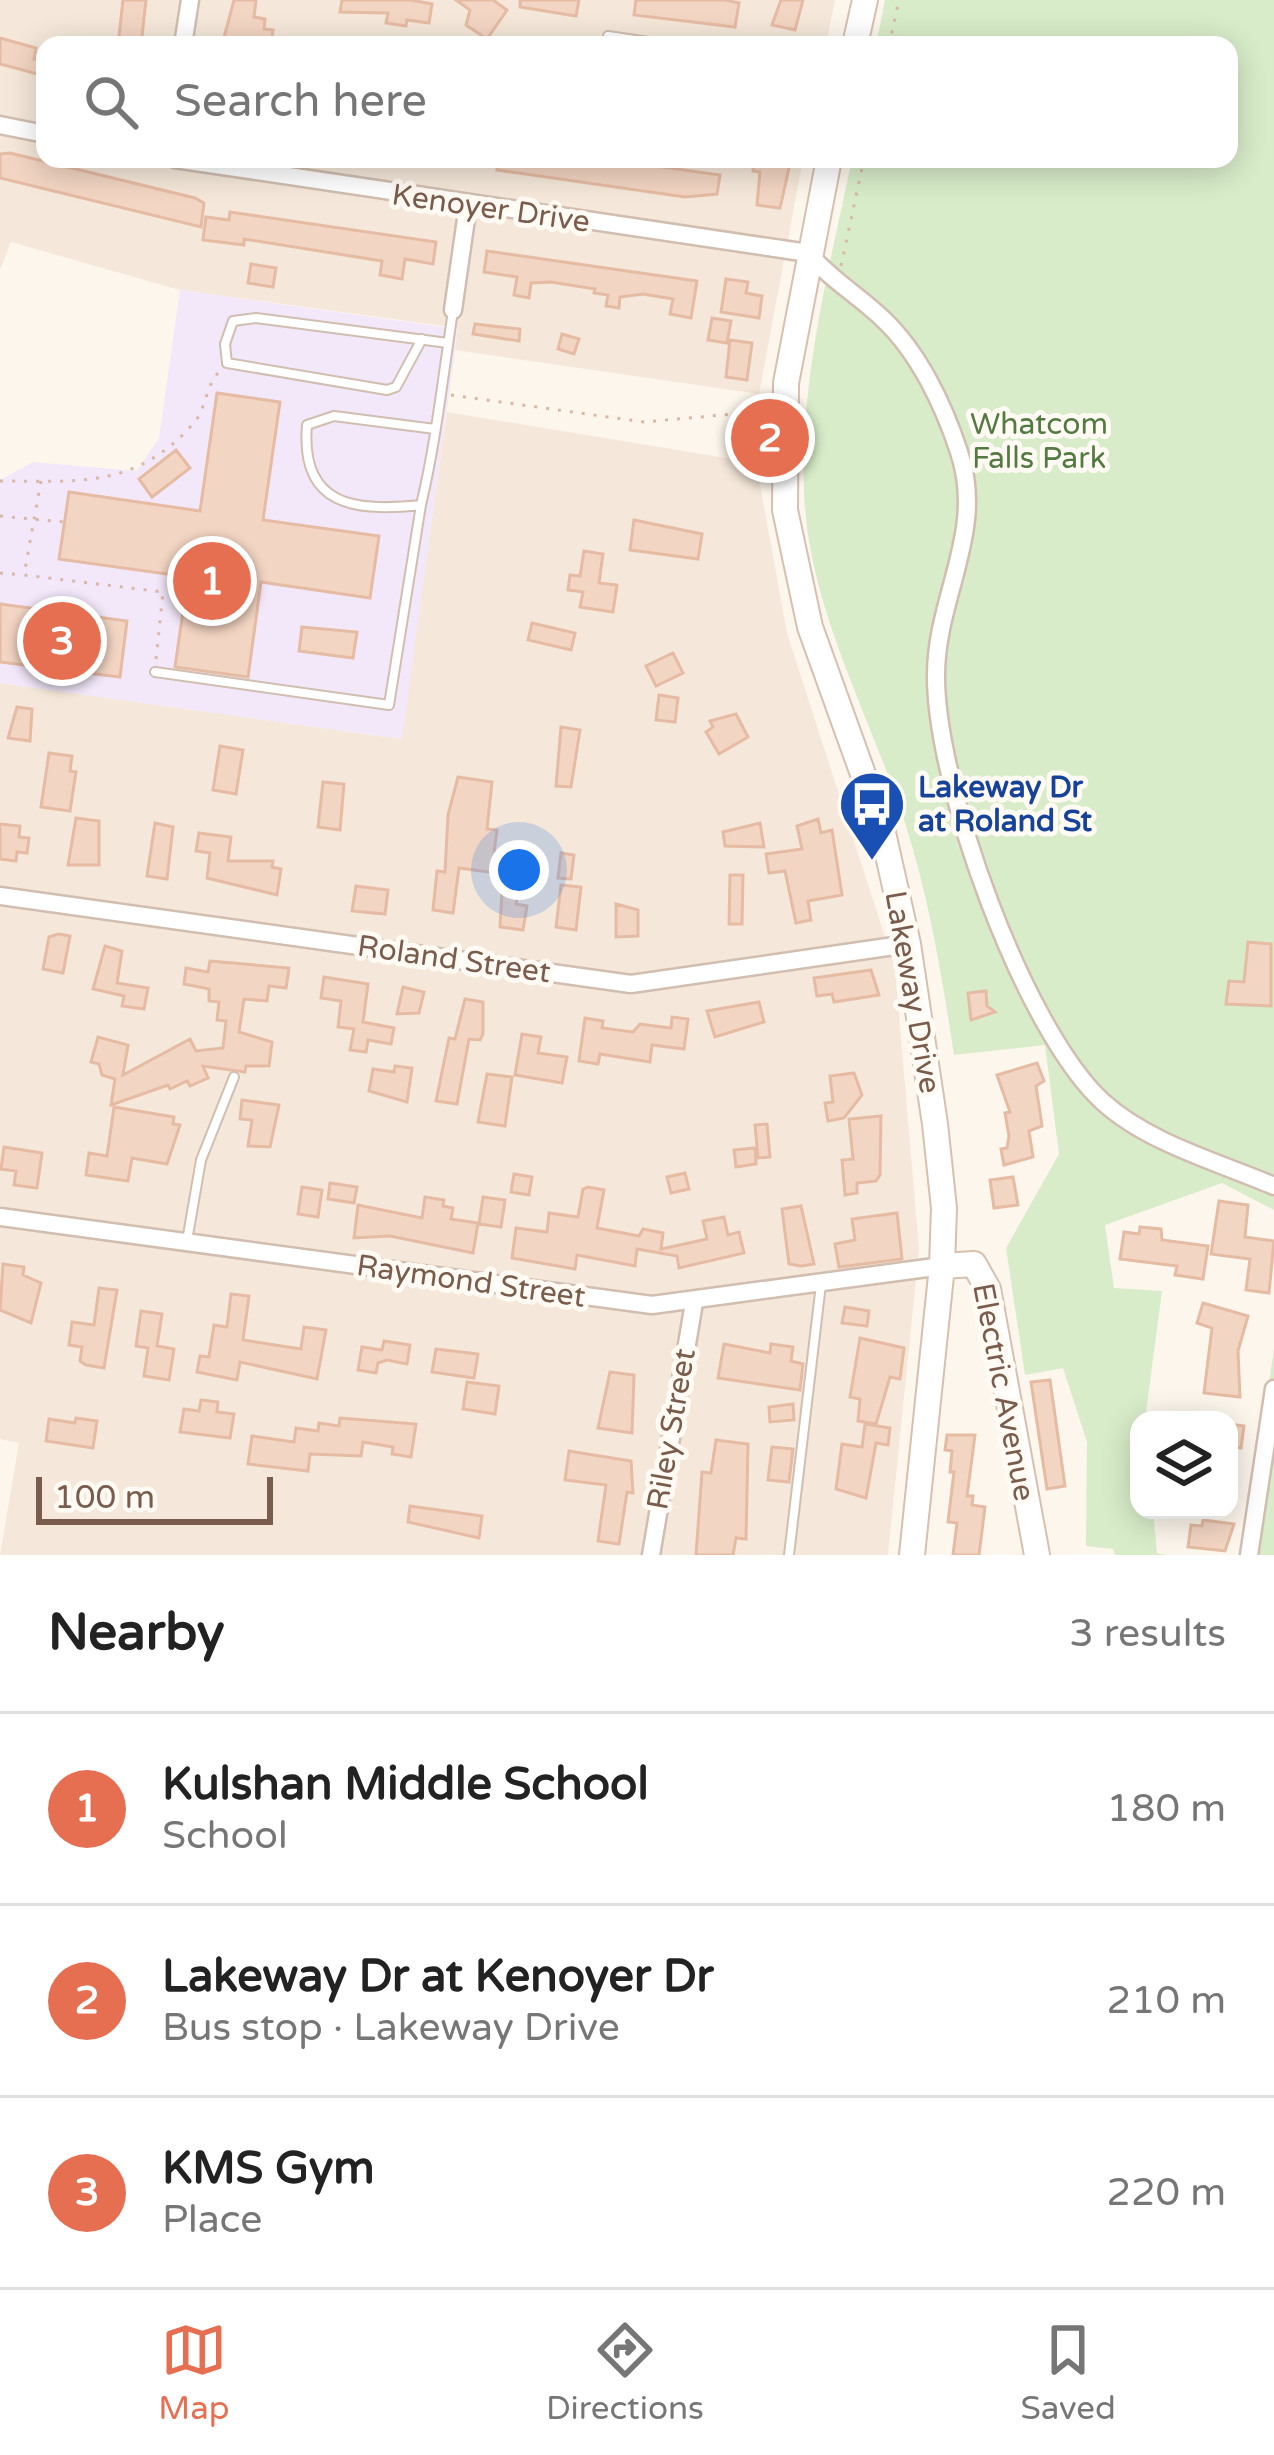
<!DOCTYPE html>
<html lang="en">
<head>
<meta charset="utf-8">
<style>
	:root { --surface:#fff; --page:#f2f2f2; --text:#222; --muted:#767676; --line:#e0e0e0; --accent:#e76f51 }
	body { margin:0; font-family:"Varela Round",sans-serif; background:var(--page); color:var(--text) }
	.controls { position:absolute; right:36px; bottom:36px; display:grid; overflow:hidden; border-radius:24px; box-shadow:0 6px 30px #0003 }
	.controls button { width:108px; height:108px; display:grid; place-items:center; padding:0; border:0; border-bottom:3px solid var(--line); background:var(--surface); color:var(--text); font:60px sans-serif }
	.scale { position:absolute; left:36px; bottom:30px; width:237px; box-sizing:border-box; padding-left:12px; border:6px solid #7a5c4d; border-top:0; font-size:33px; line-height:42px; white-space:nowrap; color:#7a5c4d; -webkit-text-stroke:9px #fffaf3; paint-order:stroke }
	.you { position:absolute; left:519px; top:870px; width:42px; height:42px; margin:-30px; border:9px solid #fff; border-radius:50%; background:#1a73e8; box-shadow:0 0 0 18px #1a73e833 }
	.badge { display:grid; place-items:center; width:78px; height:78px; border-radius:50%; background:var(--accent); color:#fff; font-size:39px; font-weight:700 }
	.pin { position:absolute; translate:-50% -50%; border:6px solid #fff; box-shadow:0 3px 12px #0006 }
	.list { margin:0; padding:0; list-style:none }
	h2 { display:flex; justify-content:space-between; align-items:center; height:156px; margin:0; padding:0 48px; font-size:51px }
	h2 small { font-size:39px; font-weight:400; color:var(--muted) }
	.list li { display:grid; grid-template-columns:78px 1fr auto; gap:36px; align-items:center; box-sizing:border-box; height:192px; padding:0 48px; border-top:3px solid var(--line) }
	.list b { display:block; font-size:45px; white-space:nowrap }
	.list p { margin:0; font-size:39px; white-space:nowrap; color:var(--muted) }
	.list em { font-size:39px; font-style:normal; color:var(--muted) }
	.icon { flex:none; width:66px; height:66px; fill:none; stroke:currentColor; stroke-width:2; stroke-linecap:round; stroke-linejoin:round }
	.map { position:relative; flex:none; width:1274px; height:1555px; overflow:hidden }
	.search { position:absolute; background:var(--surface); box-shadow:0 6px 30px #0003; left:36px; right:36px; top:36px; height:132px; display:flex; align-items:center; gap:30px; box-sizing:border-box; padding:0 42px; border-radius:24px; color:var(--muted); font-size:45px }
	.sheet { height:732px; background:var(--surface) }
	nav { display:flex; justify-content:space-around; align-items:center; box-sizing:border-box; height:168px; border-top:3px solid var(--line); background:var(--surface); font-size:33px; color:var(--muted) }
	nav a { display:grid; justify-items:center; gap:6px }
	nav .on { color:var(--accent) }
	.map>svg:first-child { display:block }
	.residential { fill:#f5e8da }
	.education { fill:#f3e8fa }
	.green { fill:#d8ecc9 }
	.building { fill:#f3d5c3; stroke:#e6bba3; stroke-width:3 }
	.lines { fill:none; stroke-linecap:round; stroke-linejoin:round }
	.lane-casing { stroke:#d1beb0; stroke-width:12 }
	.street-casing { stroke:#d1beb0; stroke-width:21 }
	.secondary-casing { stroke:#d6c0b0; stroke-width:28 }
	.path { stroke:#d9b8a5; stroke-width:3; stroke-dasharray:3 9; stroke-linecap:butt }
	.lane { stroke:#fff; stroke-width:8 }
	.street { stroke:#fff; stroke-width:16 }
	.secondary { stroke:#fff; stroke-width:24 }
	.labels { text-anchor:middle; stroke-width:10; stroke-linejoin:round; paint-order:stroke }
	.street-label { font-size:30px; fill:#7a5c4d; stroke:#fffaf3 }
	.park-label { font-size:30px; fill:#537a41; stroke:#fffaf3 }
	.transit-label { font-size:30px; font-weight:bold; fill:#164399; stroke:#fffaf3; text-anchor:start }
</style>
</head>
<body>
<div class="map">
<svg width="1274" height="1555" viewBox="0 0 1274 1555">
	<rect width="100%" height="100%" fill="#fdf6ec"/>
	<!-- residential -->
	<path class="residential" d="M0,0h835l-9,45h-781v114h758l-44,235 -304,-44 3,-22 -278,-38 -169,-48 -11,28z
		M447,412l309,51 31,170 108,335 24,281 -31,306h-888l19,-112 -19,-4v-756l401,56z"/>
	<!-- education -->
	<path class="education" d="M180,290l278,39 -56,410 -402,-56v-203l33,-18 104,9 22,-33z"/>
	<!-- green -->
	<path class="green" d="M885,0h389v1210l-52,-27 -117,42 9,63 48,3 -17,129h-6v90h14l4,43 10,2h-52l-2,-6 -27,-3 1,-104 -24,-74 -38,7 -19,-127 53,-94 -14,-109 -91,10c-12,-79 -25,-157 -49,-232 -35,-108 -97,-216 -101,-331 -4,-114 25,-222 48,-333h377v-114h-353z
		M1274,1349v206h-31l1,-6z"/>
	<!-- building -->
	<path class="building" d="M123,0h23l-5,45h-23z
		M234,0h22l-2,17 11,2 -1,10 9,1 -2,15h-49z
		M342,0h69l21,4 -3,19 -22,-3 -1,6 -20,-3 2,-10 -48,-1z
		M456,0h37l14,10 -20,29 -21,-14 4,-15z
		M520,0h59l-3,16 -56,-9z
		M636,0h89l14,3 -4,24 -101,-12z
		M781,0h22l-8,30 -23,-5z
		M0,38l36,10 -2,11 11,2v15l-45,-12z
		M10,153l185,45 9,5 -3,24 -201,-49v-24z
		M499,159h106l115,16 -3,19 -32,3 -188,-27z
		M754,159h37l-11,49 -23,-3 3,-33 -7,-1z
		M230,212l206,30 -3,22 -28,-5 -3,20 -22,-4 2,-14 -138,-22v6l-41,-5 3,-23 23,3z
		M487,251l210,30 -6,37 -21,-4 3,-15 -30,-5 -23,3 -1,11 -13,-2 2,-11 -14,-2 1,-4 -44,-7 -20,1 -2,15 -15,-3 3,-18 -33,-5z
		M251,264l25,4 -3,19 -25,-4z
		M726,279l22,3 -2,11 16,3 -3,22 -38,-6z
		M712,318l19,3 -4,22 -19,-3z
		M475,324l45,5 -1,12 -46,-7z
		M562,334l17,5 -5,15 -16,-5z
		M730,340l22,3 -5,37 -21,-3z
		M217,393l63,9 -17,118 116,16 -9,62 -109,-16 -13,95 -73,-10 13,-90 -129,-18 10,-67 131,19z
		M176,450l14,18 -38,29 -13,-18z
		M634,520l68,14 -4,25 -68,-9z
		M584,551l19,3 -4,29 18,2 -4,27 -33,-5 3,-15 -15,-2 2,-15 10,1z
		M0,604l127,17 -7,56 -120,-15z
		M532,623l43,10 -4,17 -43,-10z
		M302,627l55,5 -4,26 -54,-7z
		M673,653l10,20 -27,13 -10,-20z
		M659,695l19,3 -3,24 -19,-2z
		M17,707l15,2 -2,32 -22,-3z
		M736,714l12,23 -29,17 -13,-22 7,-5 -3,-6z
		M561,727l19,3 -9,57 -15,-1z
		M220,746l23,4 -7,44 -23,-4z
		M49,753l23,3 -2,15 6,1 -6,39 -29,-4z
		M458,777l34,5 -5,47 10,1 -3,22 30,5 -8,47 11,2 -4,24 -23,-3 3,-53 -44,-6 -6,45 -20,-3 4,-39 8,1 3,-57z
		M323,782l21,2 -4,46 -22,-3z
		M76,818l23,3v44h-31z
		M818,819l3,14 11,-3 10,65 -34,6 3,19 -15,3 -11,-52 -16,2 -3,-19 36,-5 -5,-23z
		M155,823l18,4 -6,52 -20,-3z
		M760,823l4,24 -39,-1 -2,-14z
		M0,824l20,2 -1,11 10,1 -2,15 -10,-1 -1,9 -16,-2z
		M199,833l32,4 -3,24h45l-1,6 9,2 -4,26 -70,-17 3,-25 -14,-2z
		M561,853l13,2 -3,24 -13,-1z
		M730,875h13l-1,49h-13z
		M561,885l20,2 -5,43 -20,-3z
		M356,886l32,4 -3,24 -33,-3z
		M616,904l22,6v26l-22,1z
		M58,934l12,2 -7,37 -20,-4 6,-32z
		M1248,942l23,2v62l-45,-2 3,-23 15,1z
		M105,946l17,5 -5,32 31,5 -4,21 -22,-3 2,-10 -31,-7z
		M210,961l79,7 -3,20 -17,-2 -2,15 -23,-2 -5,33 33,10 -3,24h-23l-1,6 -42,-6 5,12 -18,8 -3,-5 -17,8 -2,-4 -57,20 4,-26 -13,-4 -3,-11 -8,-2 7,-25 30,8 -5,30 67,-36 6,12 27,-3 3,-27 -9,-1 2,-18 -10,-1v-12l-25,-5 2,-16 22,4z
		M871,970l8,25 -45,7 -2,-8 -15,2 -3,-18z
		M324,977l44,7 -5,38 31,6 -3,16 -23,-4 -2,12 -16,-2 4,-21 -16,-2 3,-26 -20,-3z
		M403,987l21,5 -5,21 -22,1z
		M986,991l1,15 8,6 -24,8 -3,-27z
		M465,999l18,3v32l-3,6 -11,-1 -12,65 -21,-3 13,-63 6,1z
		M759,1002l5,20 -49,15 -8,-26z
		M672,1017l16,2 -4,30 -32,-4 -2,17 -50,-8 -2,10 -19,-3 6,-43 18,3 -1,7 31,4 7,-8 31,4z
		M522,1034l19,3 -3,16 29,4 -5,26 -47,-8z
		M1037,1063l7,18 -8,5 6,40 -13,5 4,26 -29,8 -3,-16 6,-1 2,-12 -4,-23 5,-1 -13,-37z
		M395,1066l17,2 -5,34 -38,-11 4,-22 21,3z
		M854,1073l8,22 -18,23 -16,3 -3,-18 8,-1 -3,-26z
		M487,1074l25,3 -7,49 -27,-4z
		M242,1100l37,5 -9,42 -22,-1 4,-26 -12,-1z
		M114,1107l60,10 -1,7 7,1 -13,39 -35,-6 -4,23 -42,-6 3,-22 18,3z
		M881,1116l-1,59 -4,6 -19,2v10l-12,2 -3,-35 11,-1 -4,-40z
		M767,1124l3,33 -12,1 -3,-33z
		M4,1147l38,6 -5,35 -23,-3 2,-14 -15,-2z
		M755,1148l1,16 -20,3 -2,-17z
		M685,1173l4,16 -18,4 -4,-16z
		M514,1174l18,3 -3,18 -18,-3z
		M1013,1177l5,28 -24,3 -4,-28z
		M330,1183l27,4 -3,16 -26,-4z
		M302,1187l20,3 -4,27 -20,-3z
		M588,1187l16,3 -7,38 42,8 4,-7 20,4 -2,16 46,-10 -4,-18 21,-4 4,18 11,-3 5,21 -65,15 -2,-12 -40,-7 -2,17 -58,-11 -2,14 -63,-11 4,-30 31,4 2,-19 29,4 5,-28z
		M425,1197l19,3 -1,6 10,2 -2,11 27,4 -5,30 -83,-17 -36,2 4,-33 64,13z
		M483,1197l22,3 -4,27 -22,-3z
		M1219,1201l29,4 -3,32 29,4 -5,52 -23,-3 4,-31 -39,-5z
		M801,1206l13,58 -13,2 -12,-2 -7,-55z
		M897,1213l5,46 -63,8 -4,-23 20,-4 -3,-21z
		M1140,1227l21,2 1,11 46,6 -5,33 -28,-4 2,-9 -57,-7 4,-27 15,2z
		M3,1264l21,3 -1,8 18,8 -10,40 -31,-13z
		M99,1288l18,2 -13,78 -18,-3 -6,-4 2,-14 -13,-2 3,-23 22,3z
		M231,1294l18,2 -6,44 58,9 3,-22 22,3 -9,49 -77,-17 -3,18 -40,-8 3,-16 9,1 5,-32 13,2z
		M1203,1303l45,13 -10,35 2,46 -36,-4 8,-65 -15,-5z
		M845,1307l24,4 -2,15 -25,-3z
		M141,1311l21,3 -5,32 17,3 -5,31 -25,-4 4,-28 -12,-2z
		M860,1338l44,10 -4,31 -10,-2 -14,47 -18,-3 2,-22 -10,-2z
		M384,1341l26,4 -3,19 -20,-4 -9,3 -2,10 -18,-3 4,-23 20,3z
		M724,1344l46,9 1,-9 22,3 -2,14 12,3 -3,26 -82,-12z
		M436,1349l42,5 -4,24 -42,-6z
		M610,1372l24,3 -2,58 -34,-5z
		M1050,1380l15,106 -18,3 -16,-107z
		M467,1382l32,4 -4,28 -32,-5z
		M201,1400l17,2 -1,10 17,2 -4,24 -50,-6 4,-23 15,2z
		M793,1404l1,16 -24,2 -1,-15z
		M76,1418l21,3 -4,27 -47,-7 3,-22 26,4z
		M340,1418l76,6 -5,33 -19,-3 1,-7 -30,-5 -2,14 -51,-2 -2,17 -60,-7 4,-28 42,6 2,-14 22,3 1,-8 20,3z
		M865,1424l25,4 -2,17 -12,-2 -10,55 -30,-9 6,-45 20,3z
		M1229,1424l15,2 -3,22 -12,-2z
		M947,1435h28l-8,61h6l-1,9 13,2 -6,48h-26l4,-32 -9,-1 6,-50h-4l2,-21 -7,-1z
		M716,1440l32,4 -2,95 -10,-1 -3,17h-37l6,-83 9,1z
		M772,1447l21,2 -4,33 -21,-2z
		M569,1451l62,10 2,32 -6,-1 -8,52 -21,-3 8,-56 -41,-5z
		M410,1506l72,10 -3,22 -71,-16z
		M1203,1520l31,4 -9,27 -37,-4 3,-22 11,1z"/>
	<g class="lines">
		<!-- lane casing -->
		<g class="lane-casing">
			<path id="lane" d="M608,36l61,9
				M422,339l-26,48 -9,3 -160,-27 -2,-19 8,-23 23,-3 192,25
				M435,429l-101,-13 -27,9c-7,81 47,87 114,80 15,-63 22,-129 32,-194
				M155,672l234,33 32,-200
				M187,1241l14,-81 33,-83
				M789,1555l32,-271"/>
		</g>
		<!-- street casing -->
		<g class="street-casing">
			<path id="street" d="M183,45l7,-45
				M0,125l45,9
				M175,159l633,94c23,27 50,42 75,66 36,34 61,87 76,133 27,79 -23,145 -23,223 -1,108 88,355 167,427 45,41 115,60 171,84
				M453,310l15,-105
				M0,896l631,88 277,-40
				M0,1217l652,88 290,-39
				M651,1555l43,-252
				M1249,1555l25,-166"/>
		</g>
		<!-- secondary casing -->
		<g class="secondary-casing">
			<path id="secondary" d="M855,45l10,-45
				M829,159l-43,224 -1,127 25,117 71,197 27,120 27,180 9,84 -2,58 -30,289
				M942,1266l32,-2 14,25 49,266"/>
		</g>
		<!-- path -->
		<path class="path" d="M889,45l10,-45
			M841,266l23,-107
			M451,395l193,27 112,-10 9,7
			M0,481c78,0 135,8 193,-57 13,-14 12,-36 25,-51
			M41,481l-17,94 139,17 -7,68
			M0,516l64,6
			M0,573l22,2"/>
		<!-- lane -->
		<use href="#lane" class="lane"/>
		<!-- street -->
		<use href="#street" class="street"/>
		<!-- secondary -->
		<use href="#secondary" class="secondary"/>
	</g>
	<!-- icons -->
	<defs>
		<g id="bus-pin" transform="scale(3.45)"><path d="M0 17L-7.5 6A9.5 9.5 0 1 1 7.5 6Z" fill="#1a4fb4" stroke="#fffaf3"/><path d="M-5-6H5V4H4V6H2V4H-2V6H-4V4H-5ZM-3.5-4V0h7V-4ZM-3.5 1.2v1.5H-2V1.2ZM2 1.2v1.5H3.5V1.2Z" fill="#fff"/></g>
	</defs>
	<g fill-rule="evenodd">
		<use href="#bus-pin" x="872" y="804"/>
	</g>
	<g class="labels">
		<!-- street labels -->
		<g class="street-label">
			<text transform="translate(491 208) rotate(8)" y="10">Kenoyer Drive</text>
			<text transform="translate(454 959) rotate(8)" y="10">Roland Street</text>
			<text transform="translate(913 992) rotate(80)" y="10">Lakeway Drive</text>
			<text transform="translate(471 1281) rotate(8)" y="10">Raymond Street</text>
			<text transform="translate(1004 1392) rotate(79)" y="10">Electric Avenue</text>
			<text transform="translate(671 1429) rotate(-80)" y="10">Riley Street</text>
		</g>
		<!-- park labels -->
		<g class="park-label">
			<text x="1039" y="434">Whatcom<tspan x="1039" dy="34">Falls Park</tspan></text>
		</g>
		<!-- transit labels -->
		<g class="transit-label">
			<text x="918" y="797">Lakeway Dr<tspan x="918" dy="34">at Roland St</tspan></text>
		</g>
	</g>
</svg>
<div class="controls">
<button><svg class="icon" aria-label="layers" viewBox="0 0 24 24"><path d="M12 4l9 5-9 5-9-5zM3 14l9 5 9-5"/></svg></button>
</div>
<div class="scale">100 m</div>
<div class="you"></div>
<div class="pin badge" style="left:212px;top:581px">1</div>
<div class="pin badge" style="left:770px;top:438px">2</div>
<div class="pin badge" style="left:62px;top:641px">3</div>
<div class="search"><svg class="icon" aria-label="search" viewBox="0 0 24 24"><circle cx="10" cy="10" r="6"/><path d="M15 15l6 6"/></svg>Search here</div>
</div>
<section class="sheet">
<h2>Nearby<small>3 results</small></h2>
<ul class="list">
<li><span class="badge">1</span><div><b>Kulshan Middle School</b><p>School</p></div><em>180 m</em></li>
<li><span class="badge">2</span><div><b>Lakeway Dr at Kenoyer Dr</b><p>Bus stop · Lakeway Drive</p></div><em>210 m</em></li>
<li><span class="badge">3</span><div><b>KMS Gym</b><p>Place</p></div><em>220 m</em></li>
</ul>
</section>
<nav>
<a class="on"><svg class="icon" aria-label="map" viewBox="0 0 24 24"><path d="M3 6l6-2 6 2 6-2v14l-6 2-6-2-6 2zM9 4v14M15 6v14"/></svg>Map</a>
<a><svg class="icon" aria-label="directions" viewBox="0 0 24 24"><path d="M12 3l9 9-9 9-9-9zM9 14v-3h6M13 9l2 2-2 2"/></svg>Directions</a>
<a><svg class="icon" aria-label="saved" viewBox="0 0 24 24"><path d="M7 4h10v16l-5-4-5 4z"/></svg>Saved</a>
</nav>
</body>
</html>
